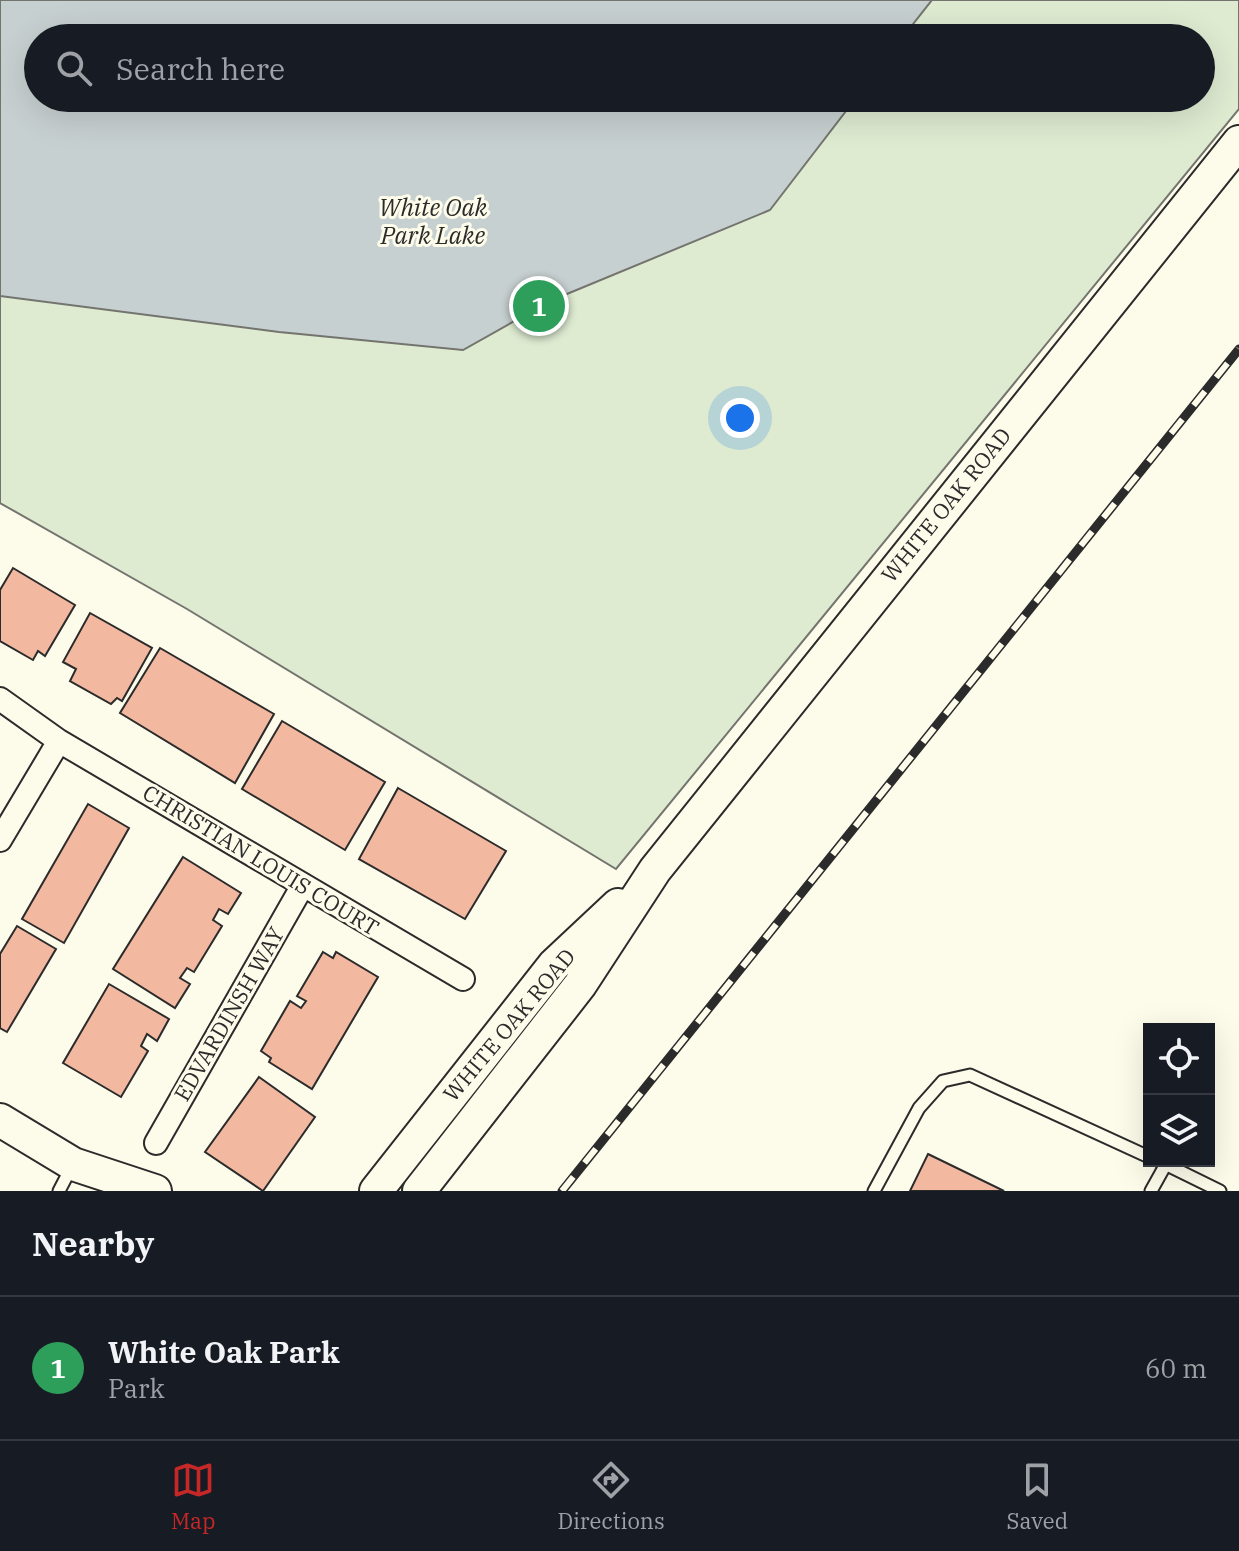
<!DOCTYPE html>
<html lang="en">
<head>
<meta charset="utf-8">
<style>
	:root { --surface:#171b24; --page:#242831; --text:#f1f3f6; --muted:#9ea1a6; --line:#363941; --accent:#c62828 }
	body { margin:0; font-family:"IBM Plex Serif",serif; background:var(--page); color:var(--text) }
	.controls { position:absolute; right:24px; bottom:24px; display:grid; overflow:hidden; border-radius:0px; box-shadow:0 8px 32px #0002 }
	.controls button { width:72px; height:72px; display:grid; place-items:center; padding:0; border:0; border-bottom:2px solid var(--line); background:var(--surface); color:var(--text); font:40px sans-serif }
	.you { position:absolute; left:740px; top:418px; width:28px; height:28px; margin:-20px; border:6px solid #fff; border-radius:50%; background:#1a73e8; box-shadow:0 0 0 12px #1a73e833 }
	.badge { display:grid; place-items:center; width:52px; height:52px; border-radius:50%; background:var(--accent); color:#fff; font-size:26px; font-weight:700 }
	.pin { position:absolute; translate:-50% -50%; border:4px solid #fff; box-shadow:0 2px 8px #0006 }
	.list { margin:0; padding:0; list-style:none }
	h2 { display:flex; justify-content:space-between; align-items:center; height:104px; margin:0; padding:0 32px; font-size:34px }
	h2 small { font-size:26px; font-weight:400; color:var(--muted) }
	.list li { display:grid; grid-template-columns:52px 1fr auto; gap:24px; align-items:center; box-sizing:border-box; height:144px; padding:0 32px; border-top:2px solid var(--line) }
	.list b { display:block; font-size:30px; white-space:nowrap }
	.list p { margin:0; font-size:26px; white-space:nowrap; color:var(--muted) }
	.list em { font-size:26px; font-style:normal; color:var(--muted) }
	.icon { flex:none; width:44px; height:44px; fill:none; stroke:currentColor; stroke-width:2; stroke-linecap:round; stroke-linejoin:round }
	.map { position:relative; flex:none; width:1239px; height:1191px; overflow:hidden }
	.search { position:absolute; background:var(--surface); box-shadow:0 8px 32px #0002; left:24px; right:24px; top:24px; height:88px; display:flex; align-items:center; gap:20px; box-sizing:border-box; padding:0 28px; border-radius:44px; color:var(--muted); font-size:30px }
	.sheet { height:248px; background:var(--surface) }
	nav { display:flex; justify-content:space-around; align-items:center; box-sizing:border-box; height:112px; border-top:2px solid var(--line); background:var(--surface); font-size:22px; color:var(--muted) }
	nav a { display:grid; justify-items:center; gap:4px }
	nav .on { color:var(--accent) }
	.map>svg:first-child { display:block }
	.green { fill:#deebd1; stroke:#74746e; stroke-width:2; fill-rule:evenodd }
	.water { fill:#c7d0d0; stroke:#74746e; stroke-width:2 }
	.building { fill:#f2b8a0; stroke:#2b2b2b; stroke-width:2 }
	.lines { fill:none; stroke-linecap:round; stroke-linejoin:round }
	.lane-casing { stroke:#2b2b2b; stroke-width:15 }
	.street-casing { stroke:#2b2b2b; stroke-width:26 }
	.secondary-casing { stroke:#2b2b2b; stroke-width:36 }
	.lane { stroke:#fdfbea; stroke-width:11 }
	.street { stroke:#fdfbea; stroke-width:22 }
	.secondary { stroke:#fdfbea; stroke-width:32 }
	.rail-casing { stroke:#2b2b2b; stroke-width:9 }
	.rail { stroke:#fdfbea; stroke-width:6; stroke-dasharray:18; stroke-linecap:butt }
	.labels { text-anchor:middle; stroke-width:6; stroke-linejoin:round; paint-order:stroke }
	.street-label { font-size:22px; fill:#2b2b2b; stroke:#fdfbea }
	.water-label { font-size:24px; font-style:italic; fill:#2b2b2b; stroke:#fdfbea }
</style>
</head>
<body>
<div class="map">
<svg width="1239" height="1191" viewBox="0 0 1239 1191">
	<rect width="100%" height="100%" fill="#fdfbea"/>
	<!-- green -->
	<path class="green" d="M0,0h1239v109l-623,760 -429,-260 -187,-106zM38,38h1163v60h-1163z"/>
	<!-- water -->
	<path class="water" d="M0,0h932l-30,38h-864v60h818l-86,112 -220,91 -87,49 -184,-18 -279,-36z"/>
	<!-- building -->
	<path class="building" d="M13,568l62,37 -30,51 -7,-5 -5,9 -33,-19v-51z
		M90,613l62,35 -30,53 -5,-3 -6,6 -41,-23 6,-12 -13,-7z
		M160,648l114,66 -39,69 -115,-70z
		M282,721l103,61 -40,68 -103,-61z
		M398,788l108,63 -41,68 -106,-60z
		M88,804l41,24 -65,115 -42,-24z
		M183,857l58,36 -13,21 -9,-5 -6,11 9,6 -28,46 -7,-4 -7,10 10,6 -15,24 -62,-39z
		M17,926l39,23 -49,83 -7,-4v-74z
		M323,952l10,6 3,-6 42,25 -66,112 -43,-27 2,-4 -10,-7 29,-50 11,7 5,-7 -9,-5z
		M109,984l60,35 -12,22 -10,-7 -6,12 7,5 -27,46 -58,-34z
		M259,1077l56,40 -52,74 -58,-39z
		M928,1154l76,37h-94z"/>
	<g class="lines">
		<!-- lane casing -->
		<g class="lane-casing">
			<path id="lane" d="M1159,1161l61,30
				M59,1191l12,-23
				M874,1191l45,-83 24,-27 27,-6 179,82
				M1151,1191l15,-27"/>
		</g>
		<!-- street casing -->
		<g class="street-casing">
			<path id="street" d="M0,699l59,42 -59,99
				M59,741l404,238
				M156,1143l147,-258"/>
		</g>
		<!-- secondary casing -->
		<g class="secondary-casing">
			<path id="secondary" d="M0,1120l73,44 82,27
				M376,1191l178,-226 64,-60
				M419,1191l161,-206 75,-115 584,-728"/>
		</g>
		<!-- lane -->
		<use href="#lane" class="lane"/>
		<!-- street -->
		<use href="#street" class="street"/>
		<!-- secondary -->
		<use href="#secondary" class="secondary"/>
		<!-- rail casing -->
		<g class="rail-casing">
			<path id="rail" d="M562,1191l677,-842"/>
		</g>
		<!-- rail -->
		<use href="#rail" class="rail"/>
	</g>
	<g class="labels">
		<!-- street labels -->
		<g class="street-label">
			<text transform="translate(946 505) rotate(-51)" y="8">WHITE OAK ROAD</text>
			<text transform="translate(261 860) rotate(31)" y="8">CHRISTIAN LOUIS COURT</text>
			<text transform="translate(229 1014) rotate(-60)" y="8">EDVARDINSH WAY</text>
			<text transform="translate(509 1025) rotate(-50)" y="8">WHITE OAK ROAD</text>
		</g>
		<!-- water labels -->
		<g class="water-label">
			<text x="433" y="216">White Oak<tspan x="433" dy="28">Park Lake</tspan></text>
		</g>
	</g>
</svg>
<div class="controls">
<button><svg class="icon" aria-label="locate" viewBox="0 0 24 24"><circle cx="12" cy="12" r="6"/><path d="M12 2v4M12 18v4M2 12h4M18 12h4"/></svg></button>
<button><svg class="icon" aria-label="layers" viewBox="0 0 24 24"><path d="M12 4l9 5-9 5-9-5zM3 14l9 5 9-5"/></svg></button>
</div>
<div class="you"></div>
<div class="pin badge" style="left:539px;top:306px;background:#2e9e5b">1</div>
<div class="search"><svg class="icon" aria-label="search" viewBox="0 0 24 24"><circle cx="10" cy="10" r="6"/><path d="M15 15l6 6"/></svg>Search here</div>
</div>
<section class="sheet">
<h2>Nearby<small></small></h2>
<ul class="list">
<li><span class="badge" style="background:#2e9e5b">1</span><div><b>White Oak Park</b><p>Park</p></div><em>60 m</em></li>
</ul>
</section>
<nav>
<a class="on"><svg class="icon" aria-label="map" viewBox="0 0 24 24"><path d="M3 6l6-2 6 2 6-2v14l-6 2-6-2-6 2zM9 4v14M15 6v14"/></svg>Map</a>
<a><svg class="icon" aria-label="directions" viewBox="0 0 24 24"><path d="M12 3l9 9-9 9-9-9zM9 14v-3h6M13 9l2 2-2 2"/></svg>Directions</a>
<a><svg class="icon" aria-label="saved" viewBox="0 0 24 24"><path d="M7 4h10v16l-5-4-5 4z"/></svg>Saved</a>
</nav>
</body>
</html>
